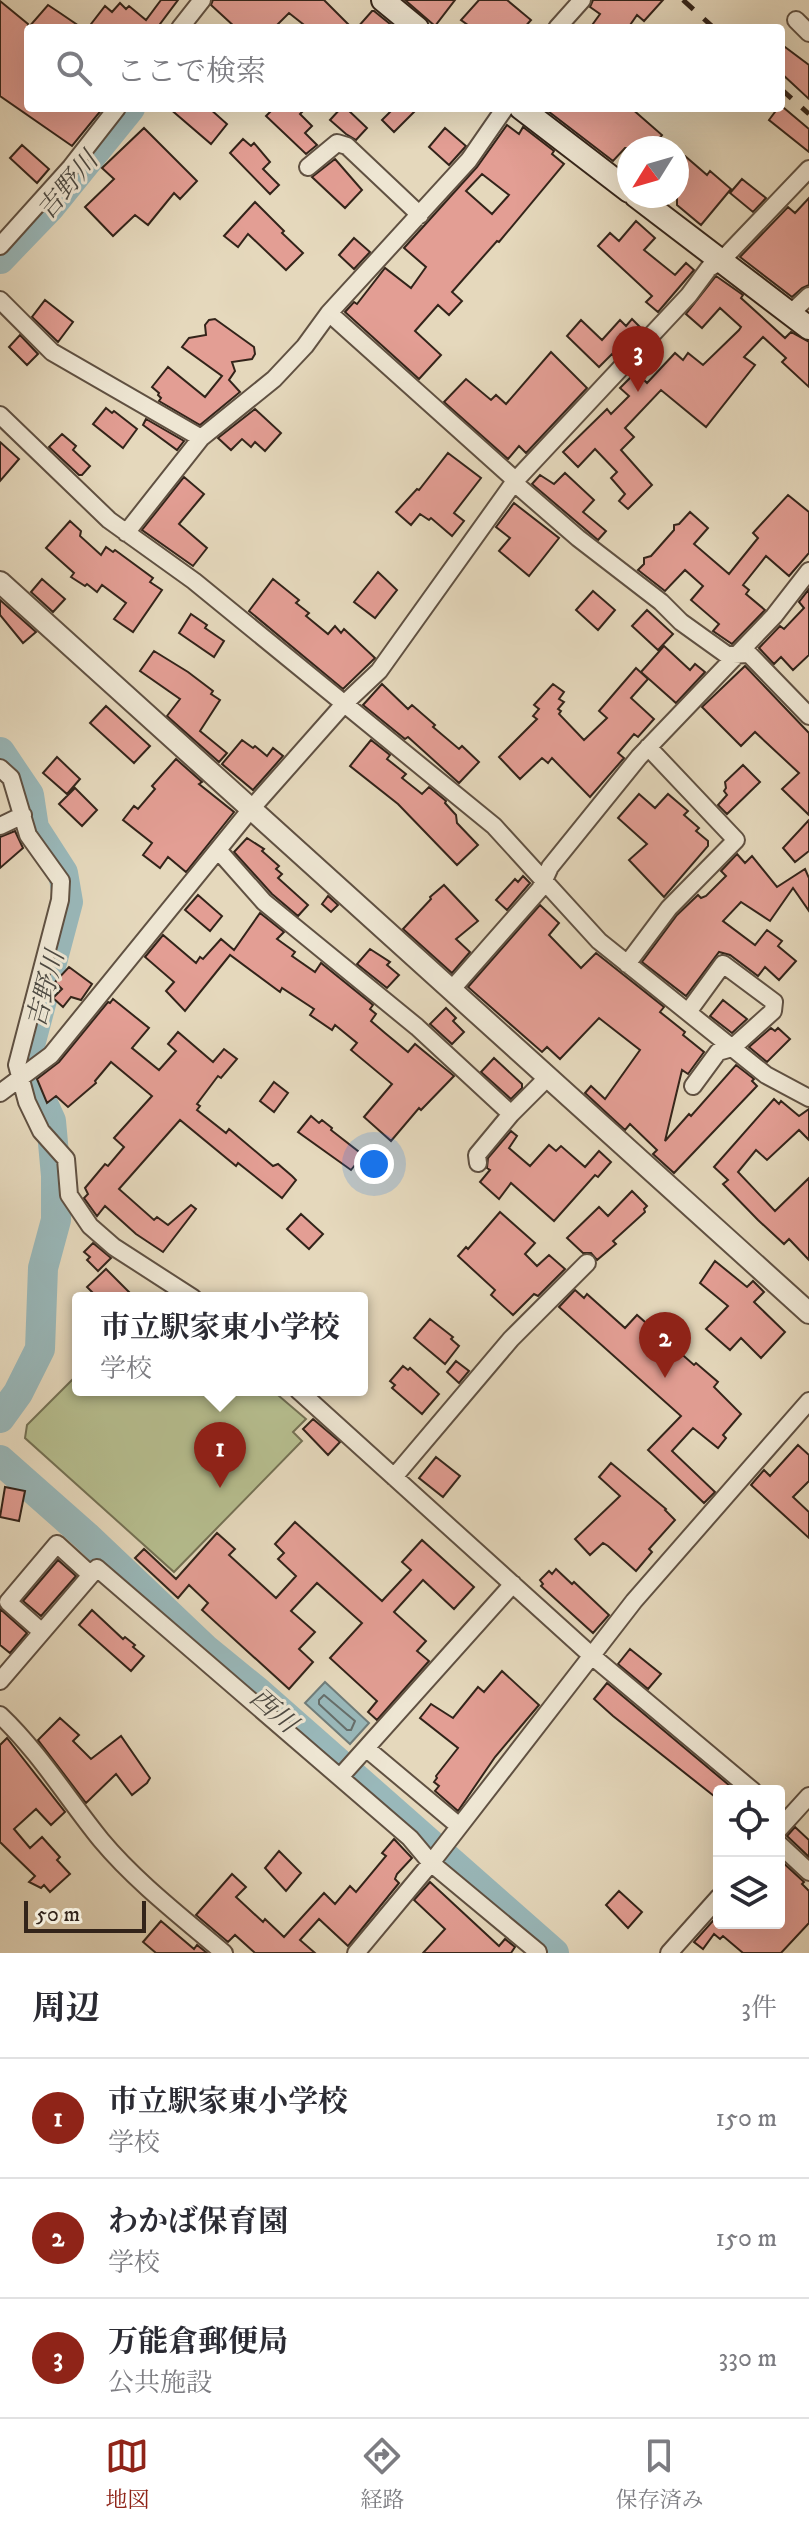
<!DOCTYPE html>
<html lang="ja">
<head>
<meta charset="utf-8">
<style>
	:root { --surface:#fff; --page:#f2f2f3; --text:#2b2b33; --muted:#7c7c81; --line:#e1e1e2; --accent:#8f2418 }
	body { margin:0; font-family:"IM FELL DW Pica","Noto Serif JP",serif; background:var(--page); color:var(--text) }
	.controls { position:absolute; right:24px; bottom:24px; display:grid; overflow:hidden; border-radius:8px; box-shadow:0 8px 32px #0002 }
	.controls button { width:72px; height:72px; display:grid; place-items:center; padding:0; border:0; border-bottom:2px solid var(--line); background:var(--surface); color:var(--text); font:40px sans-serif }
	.compass { position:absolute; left:617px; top:136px; width:72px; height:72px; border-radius:50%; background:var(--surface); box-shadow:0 8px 32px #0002; rotate:233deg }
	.scale { position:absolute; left:24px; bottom:20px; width:122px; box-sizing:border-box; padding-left:8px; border:4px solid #33241a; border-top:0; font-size:22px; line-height:28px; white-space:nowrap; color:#33241a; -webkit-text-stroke:6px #eee6d3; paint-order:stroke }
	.you { position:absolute; left:374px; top:1164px; width:28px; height:28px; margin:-20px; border:6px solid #fff; border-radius:50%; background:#1a73e8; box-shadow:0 0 0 12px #1a73e833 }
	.badge { display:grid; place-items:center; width:52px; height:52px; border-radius:50%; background:var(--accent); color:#fff; font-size:26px; font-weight:700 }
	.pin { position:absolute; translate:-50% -66px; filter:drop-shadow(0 2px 4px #0008) }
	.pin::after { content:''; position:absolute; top:42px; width:28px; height:24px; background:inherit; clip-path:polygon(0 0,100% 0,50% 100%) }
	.popup { position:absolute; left:72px; top:1292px; width:296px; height:104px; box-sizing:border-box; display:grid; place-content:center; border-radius:8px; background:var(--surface); filter:drop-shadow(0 2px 6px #0005); font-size:26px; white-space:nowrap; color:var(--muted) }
	.popup b { font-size:30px; color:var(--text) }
	.popup::after { content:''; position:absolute; left:50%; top:100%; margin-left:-16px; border:16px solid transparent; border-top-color:var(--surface) }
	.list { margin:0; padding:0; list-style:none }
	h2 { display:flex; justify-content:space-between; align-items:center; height:104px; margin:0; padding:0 32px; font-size:34px }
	h2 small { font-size:26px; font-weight:400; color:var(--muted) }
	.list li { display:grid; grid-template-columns:52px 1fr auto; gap:24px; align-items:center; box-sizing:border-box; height:120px; padding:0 32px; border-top:2px solid var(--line) }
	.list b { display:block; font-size:30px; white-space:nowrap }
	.list p { margin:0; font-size:26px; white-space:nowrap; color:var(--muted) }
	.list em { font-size:26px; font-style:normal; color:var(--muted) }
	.icon { flex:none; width:44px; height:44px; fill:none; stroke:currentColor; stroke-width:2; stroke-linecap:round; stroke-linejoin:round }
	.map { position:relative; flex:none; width:809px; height:1953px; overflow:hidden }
	.search { position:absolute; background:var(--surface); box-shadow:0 8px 32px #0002; left:24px; right:24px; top:24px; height:88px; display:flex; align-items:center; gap:20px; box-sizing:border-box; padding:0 28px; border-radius:8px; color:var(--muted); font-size:30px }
	.sheet { height:464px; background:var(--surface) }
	nav { display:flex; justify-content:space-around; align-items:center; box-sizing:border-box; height:112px; border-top:2px solid var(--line); background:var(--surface); font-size:22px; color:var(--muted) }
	nav a { display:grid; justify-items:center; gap:4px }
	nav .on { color:var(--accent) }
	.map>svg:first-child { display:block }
	.green { fill:#b6be8f; stroke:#747154; stroke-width:2 }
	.water { fill:#99b8ba; stroke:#707d7a; stroke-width:2 }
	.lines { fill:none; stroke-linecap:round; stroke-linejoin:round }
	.shore { stroke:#666e6a; stroke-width:2 }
	.river { stroke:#99b8ba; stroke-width:30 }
	.building { fill:#e39e94; stroke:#33241a; stroke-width:2; fill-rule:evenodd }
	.minor-casing { stroke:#605142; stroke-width:20 }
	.tertiary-casing { stroke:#605142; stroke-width:24 }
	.secondary-casing { stroke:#33241a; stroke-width:26 }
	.minor { stroke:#eee6d3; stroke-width:16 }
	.tertiary { stroke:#eee6d3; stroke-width:20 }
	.secondary { stroke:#eee6d3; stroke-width:22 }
	.rail { stroke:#33241a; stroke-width:5; stroke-dasharray:14 14; stroke-linecap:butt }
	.labels { text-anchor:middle; stroke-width:6; stroke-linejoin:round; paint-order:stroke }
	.water-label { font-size:26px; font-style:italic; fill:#4c4942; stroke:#eee6d3 }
</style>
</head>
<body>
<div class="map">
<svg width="809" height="1953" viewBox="0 0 809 1953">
	<rect width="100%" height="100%" fill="#e5d8bc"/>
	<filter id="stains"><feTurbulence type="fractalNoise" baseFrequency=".0025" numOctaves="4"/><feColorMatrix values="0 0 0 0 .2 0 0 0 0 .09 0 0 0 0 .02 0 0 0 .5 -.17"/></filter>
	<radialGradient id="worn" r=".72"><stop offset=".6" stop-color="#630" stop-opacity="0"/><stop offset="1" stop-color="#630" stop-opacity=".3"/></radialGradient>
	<!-- green -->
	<path class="green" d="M78,1374v16h194l34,29 -13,13 9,9 -128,131 -149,-134 2,-13z"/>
	<!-- water -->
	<path class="water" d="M325,1682l44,41 -19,21 -45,-41z"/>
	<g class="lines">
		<!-- shore -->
		<path class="shore" d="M324,1695l31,26 -4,9h-4l-28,-26v-4z"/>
		<!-- river -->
		<path class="river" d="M0,259l50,-52 80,-99
			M0,752l29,43 5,33 29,45 5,29 -43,162 26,57 5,55v44l-13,48 -3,81 -22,44 -18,25
			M0,1460l86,76 119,113 54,44 295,260"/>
	</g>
	<!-- building -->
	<path class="building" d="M161,0h17l-21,28h-69l17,-22 7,6 8,-9 6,6 3,-3 17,14z
		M213,0h111l28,28h-44l-19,-15 -15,15h-38l-25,-23z
		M405,0h50l-20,26z
		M479,0h28l24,20 -7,8h-52l-11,-8z
		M593,0h70l-19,21 -7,-6 -9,13h-38l10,-14 -10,-7z
		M0,1l28,23v84h75l-31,38 -72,-50z
		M48,5l12,8 22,15h-54z
		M372,11h2l21,17h-38z
		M781,44l28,21v34l-28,-26z
		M169,108h40l18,16 -16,20z
		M274,108h32l-6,6 12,12 -7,7 12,12 -11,9 -40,-38z
		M341,108h5l21,20 -11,12 -10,-6 -16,-14z
		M394,108h24l-24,24 -12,-12z
		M544,108h87l31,27 -11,13h-26l-12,13z
		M778,108h6l25,21v23l-40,-32z
		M507,125l12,9 4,-7 31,24 -2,3 12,10 -65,78 -2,-1 -45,51 10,9 -13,14 -11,-10 -23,26 26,24 -22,24 -74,-67 9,-10 3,2 28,-36 26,20 15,-21 -22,-19 73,-81zM482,174l27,21 -17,19 -26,-23z
		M144,128l53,53 -17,18 -6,-6 -26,32 -13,-10 -22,21 -28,-29 29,-28 -12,-11z
		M445,128l21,18 -17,19 -20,-18z
		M243,139l8,7 3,-3 16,19 -7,7 16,16 -9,9 -40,-41z
		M22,145l27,24 -12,14 -27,-25z
		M685,156l22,19 3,-4 21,18 -30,36 -24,-20v-41z
		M335,159l27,31 -17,18 -33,-31z
		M742,179l24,19 -13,14 -23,-19z
		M809,198v87l-7,3 -10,9 -52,-40 48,-50 7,6z
		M255,202l29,29 -2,2 21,20 -17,17 -38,-36 -10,13 -14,-11z
		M636,221l19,17 -11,12 31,25 11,-12 8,7 -36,42 -12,-10 6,-6 -54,-50 12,-13 9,8z
		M354,238l16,14 -16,17 -15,-14z
		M716,276l27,19 -2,3 44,40 6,-6 18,10v45l-27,-25 4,-4 -23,-21 -19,20 11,8 -49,62 -45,-37 -36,38 9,9 -13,13 31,35 -24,24 -9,-8 6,-7 -14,-16 6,-6 -22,-23 -17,18 -15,-15 44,-43 4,5 18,-18 -9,-8 16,-16 11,11 28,-30 8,7 5,-7 15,12 36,-35 2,-3 -21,-19 -18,20 -16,-14z
		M45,300l28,22 -15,20 -26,-25z
		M215,319l39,28 1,7 -3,5 -20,3 3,9 -6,9 11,12 -40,33 -41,-24 2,-3 -3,-3 1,-2 -7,-6 16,-20 37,30 17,-21 -40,-29 7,-9 17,-3 -1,-10 4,-5z
		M632,319l10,10 -26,28 -4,-3 -13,13 -32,-31 14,-16 21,20 18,-20 6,6z
		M20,335l18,19 -11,11 -18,-18z
		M551,352l36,36 -61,65 -7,-7 -11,13 -64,-57 22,-23 25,21 5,-5 10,9z
		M106,408l6,5 2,-2 23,18 -14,19 -30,-24z
		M255,409l26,24 -16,18 -10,-9 -4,5 -9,-8 -11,11 -13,-12z
		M146,419l38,22 -7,9 -34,-25z
		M62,434l14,12 -3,4 17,16 -8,9h-3l-30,-28z
		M0,442l19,17 -19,22z
		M448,453l33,25 -27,35 10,8 -12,15 -21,-18 -2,2 -9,-6 -9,11 -15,-13 21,-23 2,1z
		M565,473l29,27 -11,12 23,19 -8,9 -66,-56 8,-9 14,9z
		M184,477l20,17 -25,30 28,24 -14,18 -51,-36z
		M788,495l21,17v41l-20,23 -23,-20 -23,29 6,5 -3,4 19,16 -33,34 -19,-13 6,-7 -28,-24 12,-14 -18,-16 -20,21 -27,-21 6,-6v-6l7,-2 23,-26v-5l5,-1 11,-12 18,16 -14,16 35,30 29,-36 -5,-5z
		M514,503l45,35 -30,38 -30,-25 11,-13 -14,-11z
		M70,521l11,10 -1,5 21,19 5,-8 7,5 2,-2 38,28 -3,4 12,8 -29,42 -19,-13 12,-16 -24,-18 -5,7 -10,-8 -2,2 -14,-9 3,-4 -28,-25z
		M378,572l19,18 -22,28 -21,-16z
		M42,579l23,20 -12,13 -22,-20z
		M273,579l26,21 -3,3 13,10 -3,3 22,18 7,-8 6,7 3,-4 31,29 -32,31 -94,-78z
		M809,589v66l-16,15 -12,-13 -7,7 -15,-16 21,-22 4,3 20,-21 -5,-6z
		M593,591l22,19 -17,20 -22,-20z
		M0,600l36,32 -13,11 -23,-28z
		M647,610l26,24 -15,16 -26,-24z
		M191,614l16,11 -2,3 19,13 -10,16 -35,-24z
		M664,646l26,24 5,-6 10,8 -29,31 -35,-31z
		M154,651l34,21 25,19 -2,3 9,6 -20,31 27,22 -8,9 -52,-46 13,-17 -40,-28z
		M745,666l64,67v82l-27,-26 17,-16 -44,-41 -14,14 -39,-39z
		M636,668l12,11 -17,19 23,21 -16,18 -4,-3 -16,19 6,5 -34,39 -38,-39 -4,5 -6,-5 -22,21 -21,-22 38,-38 -4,-3 6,-7 -5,-4 19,-21 11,8 -5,7 5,3 -6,7 3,2 -2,3 25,26 23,-22 -8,-7z
		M382,684l26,25 4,-4 23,20 -2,2 26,22 3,-3 17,16 -20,21 -51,-46 -3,2 -42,-34z
		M106,706l44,40 -16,17 -44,-40z
		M242,740l11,8 2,-2 12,10 6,-8 10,8 -30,34 -31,-26z
		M371,740l19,15 -3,4 19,15 -4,4 20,16 7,-7 17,14 -1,2 11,12 1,8 21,22 -21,20 -59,-61 -48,-38z
		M57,757l23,22 -13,15 -24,-21z
		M176,759l26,23 -3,2 35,28 -48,60 -18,-15 -8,11 -17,-13 9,-12 -29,-23 11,-14 4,3 17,-20 -3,-3z
		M743,765l17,17 -33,32 -9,-9 9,-10 -3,-4 2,-3 -1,-6z
		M75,788l22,22 -15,16 -23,-22z
		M639,794l16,14 13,-14 20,17 -4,4 15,13 -3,3 12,10v5l-44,51 -35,-37 18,-16 -29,-26z
		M809,820v31l-14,11 -12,-14z
		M15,831l8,17 -23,20v-31z
		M247,838l17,11 -2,2 17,15 -3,3 6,5 -4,4 30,27 -10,11 -26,-22 -38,-42z
		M737,854l8,9 7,-7 25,31 28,-18 4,9v33l-16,-23 -23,33 -29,-19 -18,19 32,24 12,-15 15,11 -4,5 18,15 -17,19 -14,-13 -7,9 -28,-21 -11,-3 -33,44 -44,-34 35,-47 21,-20 3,3 5,-2 20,-20 -5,-5z
		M523,876l7,7 -23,27 -11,-10 19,-21 3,3z
		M444,885l34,36 -22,18 14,13 -18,21 -49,-44 28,-30 -1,-2z
		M198,895l24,21 -12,15 -25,-21z
		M328,896l10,9 -7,7 -9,-8z
		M540,905l19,18 -10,12 32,33 15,-15 68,54 -4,5 25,20 -2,3 21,17 -16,22 -6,-4 -17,71 24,-27 2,2 45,-51 18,14 -2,2 5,5 -83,87 -21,-19 4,-4 -27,-26 -5,6 -40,-37 6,-7 14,13 35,-49 -41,-32 -39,41 -13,-12 -5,5 -74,-65z
		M260,913l24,19 -7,7 18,13 -3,4 23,16 6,-9 52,42 -3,4 6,5 -5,7 14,12 23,19 7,-8 39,32 -33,34 -2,-2 -28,33 -27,-24 28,-33 -41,-34 6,-7 -22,-18 -3,5 -22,-15 4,-6 -32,-21 -2,4 -50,-37 -45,56 -19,-20 8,-9 -29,-25 18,-22 33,28 4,-6 3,2 18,-20 13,11z
		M370,949l20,13 -3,3 12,10 -12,13 -30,-24z
		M69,967l23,17 -11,16 -10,-3 -8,10 -10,-9 9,-9 -7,-7z
		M113,999l36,29 -17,20 27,22 17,-19 -8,-7 10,-12 35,30 11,-13 13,10 -16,19 -3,-2 -21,28 3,2 -3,4 29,23 3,-4 44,37 5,-2 14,12 4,4 -14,18 -44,-35 -2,3 -56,-46 -61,69 35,31 3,-3 11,8 23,-20 5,4 -33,43 -27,-18 -31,-28 -8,10 -13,-18 4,-4 -3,-6 20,-24 3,2 16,-19 -10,-9 38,-42 -41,-34 -16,19 1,2 -28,24 -12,-11 -9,7 -10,-24 22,-17 49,-60 2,1z
		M723,1000l24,19 -15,14 -22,-17z
		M446,1008l10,10 -3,3 11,11 -12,12 -22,-20z
		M771,1028l4,3 3,-3 12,11 -23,23 -18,-15z
		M494,1058l28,26v4l-11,11 -30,-27z
		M274,1082l14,11 -14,19 -14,-11z
		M774,1099l5,5 2,-3 18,15 10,-7v31l-10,-10 -32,30 -11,-10 -18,22 37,39 34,-33v82l-20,-21 -5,5 -26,-24 -35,-36 5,-4 -14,-13z
		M311,1116l8,7 3,-3 10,8 -1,2 32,25 -12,15 -53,-38z
		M511,1131l6,5 -8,12 21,18 19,-21 7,6 5,-5 24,21 14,-16 12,11 -13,15 -3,-2 -41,46 -43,-38 -12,16 -19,-17 10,-12 -3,-2 1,-10z
		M632,1191l15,15 -3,3 1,3 -32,29 3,3 -19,16 -6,-7h-8l-16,-15 32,-31 9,9z
		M500,1212l35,31 -10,11 12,12 12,-11 16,14 -27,27 -4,-2 -21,21 -22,-20 4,-5 -37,-34 8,-9 2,2z
		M301,1214l22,20 -14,15 -22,-20z
		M93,1243l18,15 -13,13 -11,-11 3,-3 -6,-5z
		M715,1261l32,26 6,-6 11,11 -10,10 31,30 -24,26 -20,-20 -11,12 -24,-21 22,-23 -28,-23z
		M106,1269l29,29h-37l-11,-11z
		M575,1290l9,8 3,-4 38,34 12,-13 57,50 2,-2 22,19 -4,5 27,27 -18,21 3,3 -8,10 -25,-20 -21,23 43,41 -11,11 -56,-53 33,-34 -122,-109z
		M430,1319l23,18 -2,2 8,7 -14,18 -31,-26z
		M456,1361l13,10 -10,12 -12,-11z
		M403,1366l5,4 2,-2 29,26 -17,20 -30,-26 3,-3 -5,-4z
		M313,1419l27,23 -12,13 -25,-26z
		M798,1445l11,10v26l-16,16 16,15v26l-58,-53 13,-15 6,6z
		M436,1457l24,19 -17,21 -24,-19z
		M611,1463l55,46 -1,1 10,10 -26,29 3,3 -16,19 -28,-25 -5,-3 -13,12 -15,-16 45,-43 -21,-19z
		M5,1487l20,4 -6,30 -19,-4z
		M295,1522l87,79 29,-31 -9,-8 20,-22 52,47 -20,22 -31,-29 -29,32 32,29 -9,10 12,10 -52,59 -9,-8 9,-11 -47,-43 32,-35 -45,-40 -26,28 24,21 -16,17 14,13 -24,27 -87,-79 6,-7 -19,-18 -11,13 -43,-40 9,-9 32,30 41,-46 18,16 -6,6 47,43 20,-22 -18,-17 6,-6 -9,-9z
		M58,1560l18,16 -35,40 -18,-15z
		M556,1569l16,15 2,-2 35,33 -16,18 -52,-47 2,-2 -3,-4 9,-9 3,3z
		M0,1609l27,24 -17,20 -10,-8z
		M92,1610l31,29 2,-2 10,8 -2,2 11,9 -13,15 -52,-46z
		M630,1649l31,25 -13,15 -30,-25z
		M502,1671l37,34 -44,52 -37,54 -23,-20 4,-5 -5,-4 3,-4 -1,-2 22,-28 -38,-30 11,-14 22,14 25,-31 6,5z
		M607,1683l129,108h-17v9l-106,-84 -19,-17z
		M60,1718l19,17 -6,6 18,18 30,-23 29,42 -3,5 -15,12 -16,-21 -30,29 -48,-63z
		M7,1738l58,74 -14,13 -15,-16 -22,20 16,19 12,-11 18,20 -3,3 13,14 -20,18 -6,-7 -3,3 -12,-6 6,-6 -35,-34v-97z
		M795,1827l14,13v17l-22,-21z
		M394,1839l18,19 -15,16 -2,5 4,4 -51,63 -29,-27 -19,21 15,13h-60l-20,-18 -7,7 -32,-27 36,-41 14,13 -10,10 27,25 2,-3 19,18 40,-44 11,11 15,-18 6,6 30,-36 -4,-3z
		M279,1851l22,22 -15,18 -21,-23z
		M779,1859l25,23 -2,2 7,7v32l-28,30h-38l-20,-17 -3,3 -6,-5 -11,15 -9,-7 25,-28v9h60z
		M430,1882l69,64 6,-7 10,8 -4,6h-88l22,-24 -31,-29z
		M619,1891l23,21 -14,16 -22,-23z
		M161,1921l33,28 3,-4 10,8h-51l-13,-11z"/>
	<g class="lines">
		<!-- minor casing -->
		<g class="minor-casing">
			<path id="minor" d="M796,20l13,13
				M180,28l22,-28
				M557,28l25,-28
				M308,167l29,-24 10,3 73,69
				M0,246l71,-79 46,-59
				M0,300l52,52 149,86
				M329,313l184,165 5,8 60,52 83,64 20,20 46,33 22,-1 60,62
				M791,313l18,-17
				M0,415l109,105 85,61 300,245 105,115 167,134 43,23
				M126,533l75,-95 73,-59 31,-33 24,-33 140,-153 36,-52
				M0,768l11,10 17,57 33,46 -1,19 -43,165 10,37 14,29 25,28 3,36 21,31 24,21 79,51
				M0,826l23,-11
				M218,850l46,52 153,125 94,87
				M627,964l42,-56 67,-68 -88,-93
				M452,989l88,-100 10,-22 89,-110 135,-141 35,-45
				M688,1012l35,-48 51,38 -1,9 -41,37 -14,4 -25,34
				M0,1093l51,-38 200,-246 93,-105 35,-33 136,-190 174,-186 20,-27 12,-7 88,-92
				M478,1163l-1,-8 34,-41 37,-37
				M298,1390l294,266 161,135
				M394,1477l117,-138 76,-76
				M42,1632l-34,-30 49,-58 34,31
				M0,1681l97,-113 313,270 21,25 107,89
				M0,1715c39,37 67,83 101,125 35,42 82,78 123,113
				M367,1749l92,77
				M340,1777l173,-193
				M779,1829l30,-33
				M779,1844l30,28
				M356,1953l75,-90 203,-262 175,-200
				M669,1953l50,-56"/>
		</g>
		<!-- tertiary casing -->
		<g class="tertiary-casing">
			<path id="tertiary" d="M0,582l809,731"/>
		</g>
		<!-- secondary casing -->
		<g class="secondary-casing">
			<path id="secondary" d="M383,0l34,28
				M521,108l108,83
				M636,196l173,132"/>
		</g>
		<!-- minor -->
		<use href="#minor" class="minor"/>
		<!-- tertiary -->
		<use href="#tertiary" class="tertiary"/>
		<!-- secondary -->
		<use href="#secondary" class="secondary"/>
		<!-- rail -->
		<path class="rail" d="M683,0l31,28
			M781,89l28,25"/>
	</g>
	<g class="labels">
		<!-- water labels -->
		<g class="water-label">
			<text transform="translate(67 185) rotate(-50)" y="9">吉野川</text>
			<text transform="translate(45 989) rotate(-75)" y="9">吉野川</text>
			<text transform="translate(274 1710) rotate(41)" y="9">西川</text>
		</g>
	</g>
	<rect width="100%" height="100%" filter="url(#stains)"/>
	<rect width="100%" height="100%" fill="url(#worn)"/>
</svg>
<div class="controls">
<button><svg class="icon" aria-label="locate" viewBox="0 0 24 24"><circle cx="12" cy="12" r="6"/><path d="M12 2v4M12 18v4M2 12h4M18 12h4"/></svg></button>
<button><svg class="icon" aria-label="layers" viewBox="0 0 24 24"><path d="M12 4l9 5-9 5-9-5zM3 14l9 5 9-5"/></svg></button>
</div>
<svg class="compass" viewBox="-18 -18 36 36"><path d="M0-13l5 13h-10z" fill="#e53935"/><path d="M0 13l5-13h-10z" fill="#7c7c81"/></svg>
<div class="scale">50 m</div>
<div class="you"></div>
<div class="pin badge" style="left:220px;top:1488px">1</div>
<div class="popup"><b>市立駅家東小学校</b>学校</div>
<div class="pin badge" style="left:665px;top:1378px">2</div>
<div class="pin badge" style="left:638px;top:392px">3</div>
<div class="search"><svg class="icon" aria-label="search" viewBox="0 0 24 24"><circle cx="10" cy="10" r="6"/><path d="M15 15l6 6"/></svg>ここで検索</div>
</div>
<section class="sheet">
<h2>周辺<small>3件</small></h2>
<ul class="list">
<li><span class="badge">1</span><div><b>市立駅家東小学校</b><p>学校</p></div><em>150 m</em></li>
<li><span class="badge">2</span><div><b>わかば保育園</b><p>学校</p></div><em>150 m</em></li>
<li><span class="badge">3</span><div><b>万能倉郵便局</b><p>公共施設</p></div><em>330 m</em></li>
</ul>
</section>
<nav>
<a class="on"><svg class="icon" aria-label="map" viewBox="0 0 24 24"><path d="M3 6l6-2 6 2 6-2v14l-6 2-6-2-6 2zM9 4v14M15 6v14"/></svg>地図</a>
<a><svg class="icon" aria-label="directions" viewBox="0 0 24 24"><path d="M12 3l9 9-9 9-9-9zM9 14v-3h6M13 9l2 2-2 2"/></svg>経路</a>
<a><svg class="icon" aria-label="saved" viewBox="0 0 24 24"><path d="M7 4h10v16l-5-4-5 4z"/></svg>保存済み</a>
</nav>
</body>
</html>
